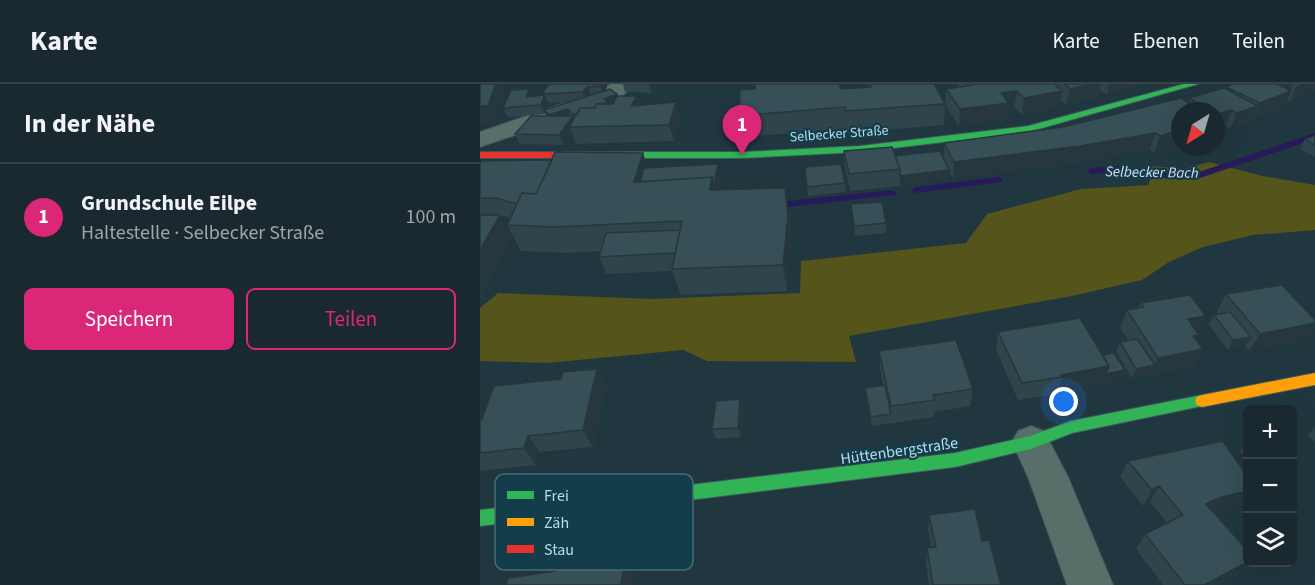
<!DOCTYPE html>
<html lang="de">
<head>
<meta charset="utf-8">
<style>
	:root { --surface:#19292f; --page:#223137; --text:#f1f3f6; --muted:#9fa6aa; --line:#37454b; --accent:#db2777 }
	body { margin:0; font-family:"Source Sans 3",sans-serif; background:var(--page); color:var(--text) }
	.controls { position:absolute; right:18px; bottom:18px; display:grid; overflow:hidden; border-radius:9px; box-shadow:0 6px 24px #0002 }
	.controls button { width:54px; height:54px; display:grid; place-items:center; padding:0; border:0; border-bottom:2px solid var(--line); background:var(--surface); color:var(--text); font:30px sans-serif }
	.compass { position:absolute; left:691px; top:18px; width:54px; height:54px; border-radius:50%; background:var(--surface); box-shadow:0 6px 24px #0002; rotate:217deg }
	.you { position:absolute; left:584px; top:318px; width:21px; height:21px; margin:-15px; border:4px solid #fff; border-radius:50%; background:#1a73e8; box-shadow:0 0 0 9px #1a73e833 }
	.badge { display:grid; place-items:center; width:39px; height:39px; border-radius:50%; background:var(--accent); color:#fff; font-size:20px; font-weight:700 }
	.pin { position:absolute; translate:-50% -50px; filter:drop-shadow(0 2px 3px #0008) }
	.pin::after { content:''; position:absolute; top:32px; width:21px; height:18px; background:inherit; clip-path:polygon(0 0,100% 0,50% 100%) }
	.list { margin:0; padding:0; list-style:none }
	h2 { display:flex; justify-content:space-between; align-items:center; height:78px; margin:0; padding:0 24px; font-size:26px }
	h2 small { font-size:20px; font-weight:400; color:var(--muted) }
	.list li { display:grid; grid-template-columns:39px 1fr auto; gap:18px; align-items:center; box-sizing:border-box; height:108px; padding:0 24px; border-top:2px solid var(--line) }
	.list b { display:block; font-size:22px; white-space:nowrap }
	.list p { margin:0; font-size:20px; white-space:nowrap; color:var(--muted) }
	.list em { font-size:20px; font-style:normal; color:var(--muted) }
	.actions { display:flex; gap:12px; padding:18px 24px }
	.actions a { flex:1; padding:14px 0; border:2px solid var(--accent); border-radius:9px; text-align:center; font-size:21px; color:var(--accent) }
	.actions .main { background:var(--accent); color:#fff }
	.icon { flex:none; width:33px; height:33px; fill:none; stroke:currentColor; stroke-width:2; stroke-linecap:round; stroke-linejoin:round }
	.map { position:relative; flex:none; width:835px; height:501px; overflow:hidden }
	header { display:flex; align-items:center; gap:36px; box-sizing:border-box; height:84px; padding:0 30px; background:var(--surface); border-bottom:2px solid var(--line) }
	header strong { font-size:28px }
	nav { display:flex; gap:33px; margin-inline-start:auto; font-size:21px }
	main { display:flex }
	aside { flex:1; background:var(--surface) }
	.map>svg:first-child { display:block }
	.green { fill:#55541a }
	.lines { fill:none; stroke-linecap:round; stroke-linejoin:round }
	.stream { fill:#261a5a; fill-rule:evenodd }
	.street-casing { stroke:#3e545b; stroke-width:2 }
	.fast-casing { stroke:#3e545b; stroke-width:2 }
	.slow-casing { stroke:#3e545b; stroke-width:2 }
	.jam-casing { stroke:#3e545b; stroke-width:2 }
	.street { fill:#576e69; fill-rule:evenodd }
	.fast { fill:#30b455; fill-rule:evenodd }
	.slow { fill:#ff9f0a; fill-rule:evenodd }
	.jam { fill:#e5322d; fill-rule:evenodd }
	.wall { fill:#2f444b; fill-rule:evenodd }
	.shaded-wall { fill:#26373d }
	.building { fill:#374f57; stroke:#26373d; stroke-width:1.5 }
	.labels { text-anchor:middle; stroke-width:4.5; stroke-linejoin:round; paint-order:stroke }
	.far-street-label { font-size:14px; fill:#b7dbea; stroke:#143d4c }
	.far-water-label { font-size:15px; font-style:italic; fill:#dcdcf2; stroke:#143d4c }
	.street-label { font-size:16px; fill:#b7dbea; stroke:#143d4c }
	.key { fill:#143d4c; stroke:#456c7b; stroke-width:1.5 }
	.key-label { font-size:16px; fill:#b7dbea }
</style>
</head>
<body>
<header>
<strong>Karte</strong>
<nav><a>Karte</a><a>Ebenen</a><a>Teilen</a></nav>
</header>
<main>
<aside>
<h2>In der Nähe<small></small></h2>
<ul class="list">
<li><span class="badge">1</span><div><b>Grundschule Eilpe</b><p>Haltestelle · Selbecker Straße</p></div><em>100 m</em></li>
</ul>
<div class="actions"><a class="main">Speichern</a><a>Teilen</a></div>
</aside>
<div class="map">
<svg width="835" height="501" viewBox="0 0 835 501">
	<rect width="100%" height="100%" fill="#21373f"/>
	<!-- green -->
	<path class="green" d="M729,78l53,14 53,9v45l-62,5 -50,12 -34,15 -27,18 -70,16 -223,40 7,26 -149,-1 -24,-11 -136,13 -67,-2v-53l18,-15 155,6 147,-6 1,-32 165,-18 21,-29 94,-25 68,-4 3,-19 32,3z"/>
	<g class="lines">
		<!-- stream -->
		<path class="stream" d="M835,49v6l-118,40h-25l-52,-7 -29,2 -5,-3 5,-3 29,-2 52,7h24z
			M519,93l3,1v4l-86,11 -5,-3 5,-3z
			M412,106l5,3 -2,2 -124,14 -5,-3 5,-3z"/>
		<!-- street casing -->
		<g class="street-casing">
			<path id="street" d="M131,0h24l-17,16 -138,47v-15l122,-42z
				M551,342l13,5 24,46 45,108h-46l-39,-108 -16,-35 6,-11z"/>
		</g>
		<!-- fast casing -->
		<g class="fast-casing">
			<path id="fast" d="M704,0h14l-170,48 -168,20 -118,6h-112l-5,-3 5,-3h112l118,-6 168,-20z
				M722,311l5,2 2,4 -2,4 -135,28 -41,16 -76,18 -475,59v-16l475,-57 75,-17 41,-15z"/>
		</g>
		<!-- slow casing -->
		<g class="slow-casing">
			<path id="slow" d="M835,289v12l-113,22 -5,-2 -2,-4 2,-4 5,-2z"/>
		</g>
		<!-- jam casing -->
		<g class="jam-casing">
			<path id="jam" d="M0,68h150l5,3 -5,3h-150z"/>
		</g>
		<!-- street -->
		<use href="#street" class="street"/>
		<!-- fast -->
		<use href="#fast" class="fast"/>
		<!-- slow -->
		<use href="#slow" class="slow"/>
		<!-- jam -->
		<use href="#jam" class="jam"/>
	</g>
	<!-- wall -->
	<path class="wall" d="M69,0h57l1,3 -2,4 12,5h20l3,9 40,13 -6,23 -98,3 -4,-11 -9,12 -43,-1 -5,-10 31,-18 -1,-2 -38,3 -4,-9 30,-12h10l-1,-2zM89,18l-22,7 2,-5 -1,-1z
		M143,0h34l-5,9 -27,-1z
		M388,0h66l11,20 -1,21 -97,8 -1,-4 -103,8 -4,-21 16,-27h86l28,-2z
		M477,0h186l-36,11 -7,-5 -2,7 -32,8 -6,-5 -1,7 -37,8 -8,-8 -6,1 -1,11 -48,7 -14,-21 1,-16 14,-2z
		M754,0h81v6l-25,12 -3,-1 -3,6 -32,12 -1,3 -21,7 -5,-3 -9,3v-18h-36l-26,42 -4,-4 -74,14 -123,16 -4,-8 -1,8 -48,7v-2v2l-50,5 -5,-23 -1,-17 51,5 48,2 1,-15 119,-16 124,-25 2,-4 37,-9v-2z
		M835,52v21l-15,-8 5,-10z
		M0,77l168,7 74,13 -1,9 68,23 2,27 -4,51 -106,4 -9,-24 -66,3 -7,-17 1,-6 -33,2 -46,-2 -14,-26 4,-8 -11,-1 12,21 -32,62z
		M325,83l40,16 1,9 -38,4z
		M371,120l35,19v10l-31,3z
		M746,210l89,26v7l-9,13 -57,11 -4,-5 -17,4 -19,-25 5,-10 5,-1 -2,-2z
		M660,219l58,30 1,2 -3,5 7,9 -9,18 -62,11 -16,-26 4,-10 8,-2 -8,-12 7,-18 11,-2z
		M518,248l105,23 22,15 -4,10 -63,12 -1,2 -39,6 -22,-50z
		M399,267l94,38 -3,17 -36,6v5l-62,9 -6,-29 -1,-9 18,-3 -3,-17z
		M117,285l10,17 -14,61 -53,5 -4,13 -56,6v-52h2l79,-40z
		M263,325l-2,28 -25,2 -4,-10z
		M835,342v17l-7,-8z
		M767,358h1v20l-8,-11z
		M648,377l115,44 -30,7 35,50h2l-10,11 -22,12h-55l-27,-36 9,-15 22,-11 -17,-21 -7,4 -23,-29z
		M449,431l53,26 19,44h-72l-3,-22 1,-15h4l-3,-18z"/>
	<!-- shaded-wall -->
	<path class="shaded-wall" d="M16,0h4l5,12 -9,26 -16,2v-18z
		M121,0h5l1,3 -4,8 -3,-9z
		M169,0h8l-5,9z
		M611,0h10l-3,13 -32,8 4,-16z
		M629,0h34l-36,11z
		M812,0l-3,8 2,-1 -7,16 -31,12 7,-16 23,-9 3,-8z
		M822,0h13v6l-25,12 7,-16z
		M108,3l3,8 -5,6 -4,-9z
		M49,5l4,9 -7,-1z
		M537,7l-3,16 -6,1 -1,11 -48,7 1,-17 41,-16z
		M582,7l-3,16 -37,8 2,-17z
		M137,10l3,9 -41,21 -4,-9 29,-16z
		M65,11l4,9 -3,8 -2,-2 1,4 -4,-9z
		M157,12l5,16 -11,-6z
		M196,18l4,16 -6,23 -5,-16z
		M778,22l-7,16 -21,7 7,-16z
		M87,25l4,9 -19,6 -3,-9z
		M752,26l-7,16 -9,3 1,-15z
		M93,32l4,9 -8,2 3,6 -9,12 -4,-10z
		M700,46v15l-26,8 6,-17z
		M675,49l-5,16 -74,14 -123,16 1,-17z
		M163,69l8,25 -14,12 -3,-8z
		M238,80l4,17 -5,35 -7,-26 2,-13z
		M469,86l-1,9 -48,7v-10z
		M305,104l6,52 -4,51 -4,-26z
		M20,131l12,22 -32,62v-49z
		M726,232l-9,18 -9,-15z
		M835,239v4l-9,13 -57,11 11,-17z
		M719,251l-8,17 12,-3 -9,18 -44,8 8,-17 35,-22z
		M771,253l-6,9 -17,4 5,-10z
		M675,281l-5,10 -18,3 4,-9z
		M629,282l16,4 -4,10 -63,12 4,-15 -1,-2z
		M117,285l10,17 -14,61 -10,-17z
		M260,315l3,10 -2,28 -3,-9z
		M48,352l12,16 -4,13 -12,-17z
		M679,402l-9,16 -7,4 9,-16z
		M768,407v8l-5,6 -34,8 -3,-9 15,-7z
		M146,467l11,14 -3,20h-13z
		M768,478h2l-10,11 -22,12h-14z"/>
	<!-- building -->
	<path class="building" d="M0,0h16l-8,22h-8z
		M69,0h52l-1,2 -12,1 -6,5 -40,2z
		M275,0h84l2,5 30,-2 -1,-3h64l11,20 -99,7 -1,-4 -106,9 1,-26 15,-1z
		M492,0h82l8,7 -38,7 -7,-7 -16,2 8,10 -49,6 -14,-20 27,-4z
		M584,0h27l-21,5z
		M754,0h43l14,7 -31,12 -34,-16z
		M801,0h11l-6,2z
		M744,4l34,18 -21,7 -5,-3 -15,4 -1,-3h-5l-22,-13z
		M49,5l-3,8 19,-2 -4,10 -38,3 8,-18z
		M130,5l7,5 -13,5 5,4 -13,1 -1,4h-15l-3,7h-2l-8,-6 -18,6 -5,-5z
		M137,12h20l-6,10 45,-4 -7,23 -100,2 11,-19h15l1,-4h17z
		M701,14l21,13h-22v19l-20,6 -5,-3 -75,13 -126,16 -10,-19 119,-16z
		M51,32h42l-14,19 -44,-1z
		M835,52v9l-10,-6z
		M412,63l8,22 -51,5 -5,-23z
		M460,67l9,19 -49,6v-7l-5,-13z
		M75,68l88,1 -9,29 78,-5 -2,13 75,-2 3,27 -5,50 -111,4 10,-48 -128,6 -47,-2 15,-32 14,1z
		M72,76l-16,34 -14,-1 -5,11 -21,-6h-16v-37z
		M238,80l-4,21 -2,-8 -72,5 4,-14z
		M361,80l4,19 -38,4 -2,-20z
		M402,118l4,21 -32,3 -3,-22z
		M0,131h20l-20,35z
		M200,146l-5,23 -76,4 7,-24z
		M802,201l33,35v3l-55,11 -34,-40z
		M710,211l16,21 -18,3 11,16 -6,1 10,13 -45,9 -31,-48 17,-3 -4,-4z
		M750,228l21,25 -18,3 -19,-25z
		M600,234l29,48 -48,9 1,2 -40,6 -24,-51z
		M657,255l18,26 -19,4 -16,-27z
		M476,256l17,49 -40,6 2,5 -44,6 -12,-55z
		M634,269l11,17 -19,4 3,-8 -6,-11z
		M117,285l-14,61 -55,6 -4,12 -44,5v-34h2l12,-33 67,-7 2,-7z
		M405,301l6,29 -20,3 -6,-29z
		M260,315l-2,29 -26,1 4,-28z
		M743,357l25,36v14l-27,6 -15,7 42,47v11l-44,23h-19l-40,-51 38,-19 -24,-29 -7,4 -24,-29z
		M495,425l7,32 7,-1 12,45h-68l-6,-37 9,-1 -7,-32z
		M146,467l-5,34h-115l2,-7 48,-7 3,-11z"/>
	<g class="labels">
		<!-- far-street labels -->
		<g class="far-street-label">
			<text transform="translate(359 49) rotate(-4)" y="5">Selbecker Straße</text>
		</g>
		<!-- far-water labels -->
		<g class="far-water-label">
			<text transform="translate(672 88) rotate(1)" y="5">Selbecker Bach</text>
		</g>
		<!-- street labels -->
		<g class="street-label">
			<text transform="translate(419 366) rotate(-8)" y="6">Hüttenbergstraße</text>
		</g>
	</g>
	<!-- legend -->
	<rect x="15" y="390" width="198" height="96" rx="9" class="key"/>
	<rect x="27" y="407" width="27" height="8" fill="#30b455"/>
	<rect x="27" y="434" width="27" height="8" fill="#ff9f0a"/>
	<rect x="27" y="461" width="27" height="8" fill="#e5322d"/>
	<g class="key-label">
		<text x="64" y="417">Frei</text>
		<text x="64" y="444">Zäh</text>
		<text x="64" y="471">Stau</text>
	</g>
</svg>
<div class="controls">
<button>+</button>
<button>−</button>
<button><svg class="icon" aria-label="layers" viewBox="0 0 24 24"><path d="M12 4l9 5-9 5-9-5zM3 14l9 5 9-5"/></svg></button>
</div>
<svg class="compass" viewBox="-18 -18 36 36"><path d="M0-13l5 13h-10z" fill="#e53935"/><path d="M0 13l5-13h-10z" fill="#9fa6aa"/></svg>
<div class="you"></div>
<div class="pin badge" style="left:262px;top:71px">1</div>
</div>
</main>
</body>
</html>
